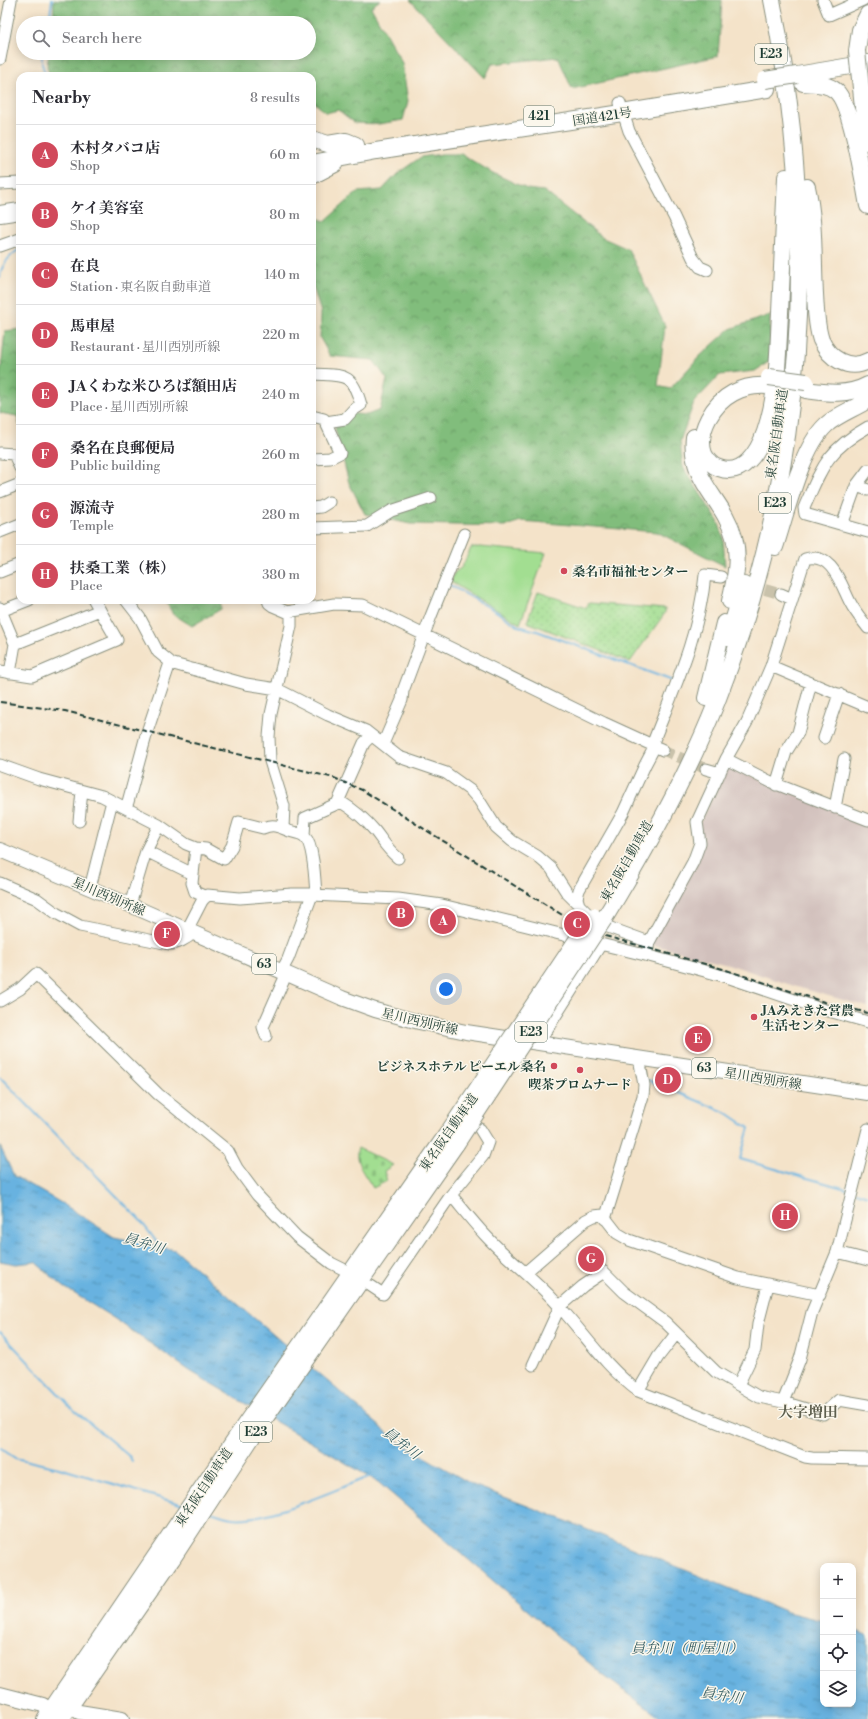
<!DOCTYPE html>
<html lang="en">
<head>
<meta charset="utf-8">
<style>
	:root { --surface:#fff; --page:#f2f2f3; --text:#2b2b33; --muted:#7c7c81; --line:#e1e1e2; --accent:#d1495b }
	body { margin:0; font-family:"Libre Bodoni","Noto Serif JP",serif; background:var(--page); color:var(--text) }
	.controls { position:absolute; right:12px; bottom:12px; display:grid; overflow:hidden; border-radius:8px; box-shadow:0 2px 10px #0003 }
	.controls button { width:36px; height:36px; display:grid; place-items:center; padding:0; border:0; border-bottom:1px solid var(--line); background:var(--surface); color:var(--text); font:20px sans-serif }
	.you { position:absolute; left:446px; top:989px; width:14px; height:14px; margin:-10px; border:3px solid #fff; border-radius:50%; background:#1a73e8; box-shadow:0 0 0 6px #1a73e833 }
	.badge { display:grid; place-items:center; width:26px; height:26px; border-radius:50%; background:var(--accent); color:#fff; font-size:13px; font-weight:700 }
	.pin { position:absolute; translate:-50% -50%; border:2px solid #fff; box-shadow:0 1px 4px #0006 }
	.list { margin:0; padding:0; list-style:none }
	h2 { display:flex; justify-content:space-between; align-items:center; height:52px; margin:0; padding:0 16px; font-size:17px }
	h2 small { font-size:13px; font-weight:400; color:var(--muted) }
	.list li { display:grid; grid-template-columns:26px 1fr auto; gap:12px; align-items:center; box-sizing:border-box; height:60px; padding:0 16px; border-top:1px solid var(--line) }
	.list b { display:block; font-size:15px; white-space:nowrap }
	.list p { margin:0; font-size:13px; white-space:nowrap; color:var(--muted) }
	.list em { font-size:13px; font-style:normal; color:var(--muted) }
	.icon { flex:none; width:22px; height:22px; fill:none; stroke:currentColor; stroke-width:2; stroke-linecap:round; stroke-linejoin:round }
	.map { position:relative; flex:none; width:868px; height:1719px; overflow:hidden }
	.search { position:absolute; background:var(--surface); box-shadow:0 2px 10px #0003; left:16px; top:16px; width:300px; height:44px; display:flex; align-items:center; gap:10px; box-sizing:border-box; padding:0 14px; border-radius:22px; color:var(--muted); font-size:15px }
	.panel { position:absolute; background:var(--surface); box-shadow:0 2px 10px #0003; left:16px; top:72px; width:300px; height:532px; border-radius:12px }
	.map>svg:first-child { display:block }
	.industrial { fill:#d1c0bc }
	.forest { fill:url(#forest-crowns); stroke:#507d58 }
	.cemetery { fill:url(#cemetery-stones); stroke:#608e62 }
	.park { fill:url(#park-dots); stroke:#608e62 }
	.pitch { fill:#a2de91; stroke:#608e62 }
	.water { fill:url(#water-ripples); stroke:#43788a }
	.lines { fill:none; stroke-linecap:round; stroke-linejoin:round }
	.stream { stroke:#67b2e0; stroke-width:2 }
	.minor-tunnel { stroke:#c9c2ab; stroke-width:11; stroke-dasharray:11 5.5; stroke-linecap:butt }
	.minor-casing { stroke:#8a907e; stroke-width:13 }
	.major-casing { stroke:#8a907e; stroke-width:16 }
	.highway-casing { stroke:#8a907e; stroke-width:18 }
	.minor { stroke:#fff; stroke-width:11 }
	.major { stroke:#fff; stroke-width:14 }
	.highway { stroke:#fff; stroke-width:16 }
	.rail { stroke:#1f3d34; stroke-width:2; stroke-dasharray:6 3; stroke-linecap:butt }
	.highway-bridge-casing { stroke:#8a907e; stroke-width:18; stroke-linecap:butt }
	.highway-bridge { stroke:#fff; stroke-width:16 }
	.poi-dot { fill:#d1495b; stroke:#fbf7ec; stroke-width:1.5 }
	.labels { text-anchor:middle; stroke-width:3; stroke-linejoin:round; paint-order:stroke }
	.shield { fill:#fbf7ec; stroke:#61756b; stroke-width:1 }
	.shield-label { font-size:12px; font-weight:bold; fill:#1f3d34 }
	.street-label { font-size:13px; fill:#1f3d34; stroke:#fbf7ec }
	.poi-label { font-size:13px; font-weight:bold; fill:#1f3d34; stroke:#fbf7ec; text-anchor:start }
	.water-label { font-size:14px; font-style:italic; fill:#315a5f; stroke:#fbf7ec }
	.quarter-label { font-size:15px; font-weight:bold; fill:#5e5f4e; stroke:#fbf7ec }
</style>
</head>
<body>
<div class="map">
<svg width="868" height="1719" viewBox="0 0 868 1719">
	<defs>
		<pattern id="forest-crowns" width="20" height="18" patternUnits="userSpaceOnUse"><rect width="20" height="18" fill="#81bd7b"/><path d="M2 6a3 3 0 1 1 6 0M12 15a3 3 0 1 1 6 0" fill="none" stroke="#699b66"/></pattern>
		<pattern id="cemetery-stones" width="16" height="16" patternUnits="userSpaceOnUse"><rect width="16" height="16" fill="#a2de91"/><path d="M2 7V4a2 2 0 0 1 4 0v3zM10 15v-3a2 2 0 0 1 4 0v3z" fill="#8bbf7e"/></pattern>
		<pattern id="park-dots" width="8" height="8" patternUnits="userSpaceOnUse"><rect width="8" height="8" fill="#a2de91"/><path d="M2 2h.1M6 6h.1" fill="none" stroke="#8bbf7e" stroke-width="1.8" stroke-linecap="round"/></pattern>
		<pattern id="water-ripples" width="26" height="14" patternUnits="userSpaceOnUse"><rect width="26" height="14" fill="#67b2e0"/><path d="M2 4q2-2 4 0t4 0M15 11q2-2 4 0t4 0" fill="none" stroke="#5492b6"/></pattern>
	</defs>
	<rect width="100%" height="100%" fill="#fbf7ec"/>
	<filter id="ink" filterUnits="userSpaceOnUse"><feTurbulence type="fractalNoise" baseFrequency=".025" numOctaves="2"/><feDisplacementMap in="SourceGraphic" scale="8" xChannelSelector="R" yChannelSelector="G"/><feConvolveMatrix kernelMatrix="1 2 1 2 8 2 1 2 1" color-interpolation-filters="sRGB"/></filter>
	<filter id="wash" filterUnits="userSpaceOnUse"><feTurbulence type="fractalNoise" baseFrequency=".012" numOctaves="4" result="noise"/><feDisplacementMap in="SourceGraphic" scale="16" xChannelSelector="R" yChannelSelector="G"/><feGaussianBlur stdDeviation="0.9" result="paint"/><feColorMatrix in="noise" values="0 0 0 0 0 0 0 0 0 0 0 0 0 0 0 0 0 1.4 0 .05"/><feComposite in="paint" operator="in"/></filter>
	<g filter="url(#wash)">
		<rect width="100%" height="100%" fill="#f4e3c9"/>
		<!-- industrial -->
		<path class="industrial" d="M729,766l139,58v183l-71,-20 -69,-23 -78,-20 47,-83 3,-39z"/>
		<!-- forest -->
		<path class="forest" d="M54,0h326l-9,7 31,56 6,38 -5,19 -24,4 -24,-1 -17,-13 -12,3 -13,-12 -1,-25h-262l-3,-10 2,-13h260v-30h-256z
			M410,0h312l-4,56 -146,33 -14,-32 -66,7 -7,14z
			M442,154h19l32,19 34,16 17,2 59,47 25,11 37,77 -7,60 12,3 29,-32 31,-28 40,-14v46l-15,10 -35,4 -26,27 -14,39 3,26 35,54 5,15 2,30 -68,-34 -136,-11 -16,5 -95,-2 -45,-10 -16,-31 -14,-55 11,-15 21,2 13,-5 7,-31 -14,-19 -43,-4 -10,-18 1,-25 -9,-30v-67l13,5 33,-29 24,-2 16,-17 23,-16z
			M20,329v98l-3,-11 -17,-3v-36l5,-46z
			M165,600h56v9l-29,17 -19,-12z"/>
		<!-- cemetery -->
		<path class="cemetery" d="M358,1148l35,17 -9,6 3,10 -14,7c-7,-12 -20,-26 -15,-40z"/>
		<!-- park -->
		<path class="park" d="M538,592l48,16 3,-5 76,6v4l-35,49 -103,-40z"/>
		<!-- pitch -->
		<path class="pitch" d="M480,547l66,6 -26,71 -69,-42 3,-9 8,-6 9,-19z"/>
		<!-- water -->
		<path class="water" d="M0,1146l14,30 49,28 51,33 61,13 222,191 76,44 91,35 223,92 36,9v83h30v-75l15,7v83h-206l-59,-44 -225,-193 -188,-111 -75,-52 -51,-32 -29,-25 -19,2 -16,-3z"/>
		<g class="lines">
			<!-- stream -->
			<path class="stream" d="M49,23l3,-23
				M42,53v11l4,12
				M0,277c1,-12 10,-22 20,-28
				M448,584l49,28 21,14 19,5 136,50
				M0,1077l140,143 22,29
				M648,1080l79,33 22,15 -9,31 110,31
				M856,1192l12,4
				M0,1332l74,78 56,47 2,4
				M0,1448l15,10 44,10 125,37
				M211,1512c7,2 14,5 21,6 32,5 107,-30 139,-42"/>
		</g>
	</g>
	<g filter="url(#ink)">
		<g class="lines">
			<!-- minor-tunnel -->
			<path class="minor-tunnel" d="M749,585l32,9
				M663,750l43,19"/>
			<!-- minor casing -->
			<g class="minor-casing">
				<path id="minor" d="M823,0l6,15 34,-15
					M0,59l11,-59
					M620,103l9,28 45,86 19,41 7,9 7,3
					M0,184l20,-1
					M0,246l20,-7
					M312,374c31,2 40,-3 49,31l-8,5 -8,9 -19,3
					M312,416l12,3 16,34 -10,5 -18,1
					M868,427c-41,23 -46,40 -64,81l1,6 63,18
					M0,453l14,1 6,14
					M856,486l12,4
					M0,492l20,-8
					M312,508l9,-1 8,-5
					M842,525l14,-39 12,-16
					M312,528l55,-2 24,-15 40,-13
					M0,532l20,-8
					M0,572l20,-8
					M781,594l11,5
					M126,600l14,18 18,34 11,9 1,2 76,21 31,5 51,26 38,16 33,26 47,16 25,18 8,9 17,27 16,14 25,15 14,12 16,25 19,19 22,15 41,15
					M268,600l1,3 4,3 14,6 47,-8 29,1 241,118 59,27
					M0,608l15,36 -5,29
					M1,611l28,-11
					M15,644l85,-34
					M771,666l97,41
					M0,671l32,5 85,-36 -23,-40
					M824,738l15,-44
					M383,744l19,-44 1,-9 28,-75 33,-82
					M652,745c21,-54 48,-112 53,-170l16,2
					M726,759l45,23 97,38
					M0,765l39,14 63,17 57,29 27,19 10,4 10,1 18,10 8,-13 7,-24 24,6c9,-4 15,-2 24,2 5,3 13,2 18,7 9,9 10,45 11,58
					M706,769l14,4
					M776,785l10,-33 12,-19 13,-50
					M337,804l27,-61 7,-7
					M125,807l3,-5 19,-70 23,-69
					M835,808l9,-49
					M79,821l3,-30
					M283,828l1,-22 -14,-45 -1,-24 2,-23 20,-88v-14
					M304,836l1,-18 36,-16c13,8 24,17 34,29 8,10 12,18 23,27
					M196,848l-4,35 3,9 11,5
					M146,851l47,23
					M0,883l37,16 19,14 24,13 89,18c8,0 18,-5 24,-11
					M90,888l22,-87
					M130,905l16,-54 13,-26
					M579,905l-2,-7 2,-8 44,-77 22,-48 10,-19
					M187,930l15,-29 5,-6 33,3 52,-4h18l2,1 86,4 44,6 207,51 78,21 91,31 50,14
					M648,948l1,-6 44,-80 7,-19 -3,-21 29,-63 21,-37 24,-56 34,-107c27,-8 36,26 45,43 5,10 12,18 18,26
					M281,972l7,-13 24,-64
					M0,1001l20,-12 16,-15 122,120 70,57 9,17 20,27 40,42 34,26 12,6
					M266,1036l-3,-9 23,-52
					M539,1042l62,-98
					M451,1195c11,13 22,27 34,40 23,25 52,45 74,71 26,29 48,62 79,85l167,66 7,1 56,1
					M605,1219l38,-123 1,-11 -5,-27
					M837,1252l31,8
					M526,1272l60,-52 8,-4 9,-1 14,18 12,7 109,38 82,17
					M371,1286l12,8 68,-99 32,-39 5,-14 -8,-13
					M533,1365l27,-59 23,-20 21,-14 20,20 41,30 51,50 43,25 24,5 40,12 16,-14 29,5
					M738,1385l17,-35 3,-26 10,-39
					M638,1391l20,-34 18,-23
					M783,1402l17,-43 12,-47 25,-60 31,-123"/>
			</g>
			<!-- major casing -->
			<g class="major-casing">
				<path id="major" d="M0,850l130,55 212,93 33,12 44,12 47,10 402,61
					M0,1694l43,11
					M79,1712l43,7"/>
			</g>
			<!-- highway casing -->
			<g class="highway-casing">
				<path id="highway" d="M857,51l3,-21 8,-16
					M797,75l71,-12
					M803,83c11,1 24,0 33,8 15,13 28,92 32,115
					M863,107l5,35
					M312,139l16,5 18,-3 10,4
					M312,163l64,-12 246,-38 145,-24
					M312,176l23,-12
					M807,187c8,34 6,72 8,107 1,15 1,32 6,46 8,19 28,31 47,21
					M0,214l20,-3
					M768,386c-12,-1 -24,1 -35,7 -19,10 -37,38 -29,61 3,6 8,12 15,14 24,9 39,-16 46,-36 13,-38 13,-80 15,-119 2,-46 4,-91 6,-136
					M806,390c21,3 42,6 62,-5
					M694,437c-5,45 30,62 40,100 6,22 1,43 -4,64
					M775,547c11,-33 26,-99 51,-122 12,-11 28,-16 42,-25
					M728,638l16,-53
					M706,698l18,-75
					M604,919c43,-70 83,-142 113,-218 89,-227 103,-464 55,-701
					M45,1719l201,-296 199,-286
					M61,1719l111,-160 84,-128 200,-287"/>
			</g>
			<!-- minor -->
			<use href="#minor" class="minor"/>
			<!-- major -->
			<use href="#major" class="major"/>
			<!-- highway -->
			<use href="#highway" class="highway"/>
			<!-- rail -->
			<path class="rail" d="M0,702l65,9 269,67 28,12 158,99 57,35 28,12 118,33 101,33 44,11"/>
			<!-- highway-bridge casing -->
			<g class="highway-bridge-casing">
				<path id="highway-bridge" d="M857,51l6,56
					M765,80l32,-5
					M769,377l37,5
					M445,1137l148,-221
					M456,1144l148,-225"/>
			</g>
			<!-- highway-bridge -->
			<use href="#highway-bridge" class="highway-bridge"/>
		</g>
	</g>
	<!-- markers -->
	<g class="poi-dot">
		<circle cx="564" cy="571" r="4"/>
		<circle cx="754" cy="1017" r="4"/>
		<circle cx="554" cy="1066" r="4"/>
		<circle cx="580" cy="1070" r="4"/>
	</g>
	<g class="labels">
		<!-- shield labels -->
		<g class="shield">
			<rect x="755" y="44" width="32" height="20" rx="3"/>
			<rect x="524" y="106" width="30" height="20" rx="3"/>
			<rect x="759" y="493" width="32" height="20" rx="3"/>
			<rect x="252" y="954" width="24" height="20" rx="3"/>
			<rect x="515" y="1022" width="32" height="20" rx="3"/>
			<rect x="692" y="1058" width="24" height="20" rx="3"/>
			<rect x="240" y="1422" width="32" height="20" rx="3"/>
		</g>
		<g class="shield-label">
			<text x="771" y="58">E23</text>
			<text x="539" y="120">421</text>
			<text x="775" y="507">E23</text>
			<text x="264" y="968">63</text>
			<text x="531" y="1036">E23</text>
			<text x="704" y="1072">63</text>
			<text x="256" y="1436">E23</text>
		</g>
		<!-- street labels -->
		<g class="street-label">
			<text transform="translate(602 116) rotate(-9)" y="5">国道421号</text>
			<text transform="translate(776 434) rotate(-82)" y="5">東名阪自動車道</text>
			<text transform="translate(626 861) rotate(-60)" y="5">東名阪自動車道</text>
			<text transform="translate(109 896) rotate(23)" y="5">星川西別所線</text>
			<text transform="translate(420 1021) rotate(13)" y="5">星川西別所線</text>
			<text transform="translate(763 1078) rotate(9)" y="5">星川西別所線</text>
			<text transform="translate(448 1132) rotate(-55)" y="5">東名阪自動車道</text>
			<text transform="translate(203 1487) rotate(-56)" y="5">東名阪自動車道</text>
		</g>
		<!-- poi labels -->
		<g class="poi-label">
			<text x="572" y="576">桑名市福祉センター</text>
			<text x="762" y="1015">JAみえきた営農<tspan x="762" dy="15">生活センター</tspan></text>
			<text x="546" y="1071" text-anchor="end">ビジネスホテル ピーエル桑名</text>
			<text x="580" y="1089" text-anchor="middle">喫茶プロムナード</text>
		</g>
		<!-- water labels -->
		<g class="water-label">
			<text transform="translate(144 1243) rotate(17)" y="5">員弁川</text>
			<text transform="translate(402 1443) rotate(38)" y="5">員弁川</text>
			<text x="687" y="1653">員弁川（町屋川）</text>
			<text transform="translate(722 1695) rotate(9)" y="5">員弁川</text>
		</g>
		<!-- quarter labels -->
		<g class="quarter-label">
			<text x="808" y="1417">大字増田</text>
		</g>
	</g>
</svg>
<div class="controls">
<button>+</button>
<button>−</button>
<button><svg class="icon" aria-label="locate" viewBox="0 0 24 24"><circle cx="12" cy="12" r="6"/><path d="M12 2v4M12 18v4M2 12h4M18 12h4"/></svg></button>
<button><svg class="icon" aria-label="layers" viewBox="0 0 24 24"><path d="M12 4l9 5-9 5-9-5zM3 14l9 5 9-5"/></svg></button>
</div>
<div class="you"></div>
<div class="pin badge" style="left:443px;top:921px">A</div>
<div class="pin badge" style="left:401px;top:914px">B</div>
<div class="pin badge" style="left:577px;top:924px">C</div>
<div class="pin badge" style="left:668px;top:1080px">D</div>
<div class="pin badge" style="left:698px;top:1039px">E</div>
<div class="pin badge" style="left:167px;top:934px">F</div>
<div class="pin badge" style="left:591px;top:1259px">G</div>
<div class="pin badge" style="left:785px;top:1216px">H</div>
<div class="search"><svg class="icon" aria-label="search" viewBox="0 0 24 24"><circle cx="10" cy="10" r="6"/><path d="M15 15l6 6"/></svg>Search here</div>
<section class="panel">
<h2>Nearby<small>8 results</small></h2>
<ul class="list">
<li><span class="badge">A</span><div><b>木村タバコ店</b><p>Shop</p></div><em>60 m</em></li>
<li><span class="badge">B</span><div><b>ケイ美容室</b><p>Shop</p></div><em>80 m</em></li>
<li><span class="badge">C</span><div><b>在良</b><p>Station · 東名阪自動車道</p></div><em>140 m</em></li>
<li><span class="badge">D</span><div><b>馬車屋</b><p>Restaurant · 星川西別所線</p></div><em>220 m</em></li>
<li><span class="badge">E</span><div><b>JAくわな米ひろば額田店</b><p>Place · 星川西別所線</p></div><em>240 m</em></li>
<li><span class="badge">F</span><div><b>桑名在良郵便局</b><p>Public building</p></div><em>260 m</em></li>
<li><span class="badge">G</span><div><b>源流寺</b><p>Temple</p></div><em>280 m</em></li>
<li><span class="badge">H</span><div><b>扶桑工業（株）</b><p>Place</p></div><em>380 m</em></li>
</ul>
</section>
</div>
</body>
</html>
